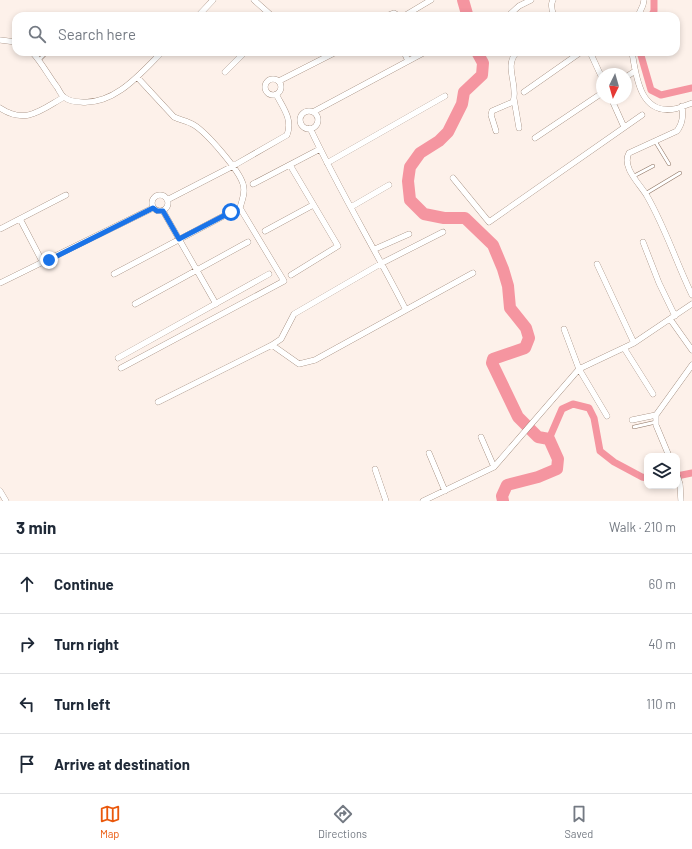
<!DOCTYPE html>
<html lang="en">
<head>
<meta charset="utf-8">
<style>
	:root { --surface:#fff; --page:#f2f2f3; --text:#1f2937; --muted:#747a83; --line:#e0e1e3; --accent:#ea580c }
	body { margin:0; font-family:Barlow,sans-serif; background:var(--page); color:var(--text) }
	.controls { position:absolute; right:12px; bottom:12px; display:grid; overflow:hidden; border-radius:8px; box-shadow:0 2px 6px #0003 }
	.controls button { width:36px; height:36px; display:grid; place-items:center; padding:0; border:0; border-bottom:1px solid var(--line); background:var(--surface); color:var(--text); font:20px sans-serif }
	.compass { position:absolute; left:596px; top:68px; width:36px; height:36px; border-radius:50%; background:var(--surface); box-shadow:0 2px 6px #0003; rotate:185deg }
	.stop { position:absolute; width:12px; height:12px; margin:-9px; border:3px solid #1a73e8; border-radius:50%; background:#fff }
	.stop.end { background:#1a73e8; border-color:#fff; box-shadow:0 1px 4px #0008 }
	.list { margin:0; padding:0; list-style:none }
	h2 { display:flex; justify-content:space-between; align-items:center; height:52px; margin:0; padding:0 16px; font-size:17px }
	h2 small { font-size:13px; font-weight:400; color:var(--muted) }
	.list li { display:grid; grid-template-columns:26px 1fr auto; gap:12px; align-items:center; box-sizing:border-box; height:60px; padding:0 16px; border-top:1px solid var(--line) }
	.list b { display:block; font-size:15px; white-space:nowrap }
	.list em { font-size:13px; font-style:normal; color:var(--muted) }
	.icon { flex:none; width:22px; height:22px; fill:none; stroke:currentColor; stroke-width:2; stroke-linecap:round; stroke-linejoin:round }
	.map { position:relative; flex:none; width:692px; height:501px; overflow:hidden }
	.search { position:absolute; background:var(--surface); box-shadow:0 2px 6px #0003; left:12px; right:12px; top:12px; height:44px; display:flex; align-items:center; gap:10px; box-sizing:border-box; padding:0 14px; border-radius:12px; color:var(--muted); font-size:15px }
	.sheet { height:292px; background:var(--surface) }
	nav { display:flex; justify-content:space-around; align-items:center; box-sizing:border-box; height:56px; border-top:1px solid var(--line); background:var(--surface); font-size:11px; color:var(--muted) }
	nav a { display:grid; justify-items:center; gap:2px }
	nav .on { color:var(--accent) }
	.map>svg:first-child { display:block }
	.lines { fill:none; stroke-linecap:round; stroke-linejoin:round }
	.canal { stroke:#f595a0; stroke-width:7 }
	.river { stroke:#f595a0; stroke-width:12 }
	.lane-casing { stroke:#8d7362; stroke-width:4 }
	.street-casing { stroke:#8d7362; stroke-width:6 }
	.lane { stroke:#fff; stroke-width:3 }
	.street { stroke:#fff; stroke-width:5.5 }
	.route { stroke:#1a73e8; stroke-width:5 }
</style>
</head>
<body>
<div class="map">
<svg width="692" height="501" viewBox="0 0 692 501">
	<rect width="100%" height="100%" fill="#fdf1ea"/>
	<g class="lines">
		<!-- canal -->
		<path class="canal" d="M651,16l3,-5v-11
			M640,52l11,38 10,5 31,-7
			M549,439l13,-30 11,-5 16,4 5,10 6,33 14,11 28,15 5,1
			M677,476l15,-3"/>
		<!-- river -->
		<path class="river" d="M463,0l4,14v2
			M477,52l6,11 -1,12 -18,17 -2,12 -14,28 -9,9 -19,12 -10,14 -2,14 2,19 14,14 20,4h21l28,27 10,24 5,17 2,22 16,20 3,10 -4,10 -32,11 -1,4 26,54 20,20 11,2 9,20 -1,10 -19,8 -31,8 -5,11 1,5"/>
		<!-- lane casing -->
		<g class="lane-casing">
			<path id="lane" d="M39,60l8,-8
				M655,141l14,23
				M634,176l19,-10
				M645,194l35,-21
				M634,427l22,-5"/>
		</g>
		<!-- street casing -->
		<g class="street-casing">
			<path id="street" d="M254,0l18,16
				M553,0c-3,5 -1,11 1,16
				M198,16l15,-16
				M386,16l8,-3 5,3
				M404,16l27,-16
				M508,16l11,-10 12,-6
				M638,16l5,-11 1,-5
				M0,40l16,2
				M32,52c10,11 16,23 25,35 2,3 4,8 7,10 5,4 12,5 17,5 34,3 60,-29 81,-50
				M404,52l4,9
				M590,52l12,26
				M632,52c4,24 8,63 42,57 6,-1 12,-4 18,-6
				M225,72l20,-20
				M626,77l9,-6
				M265 87a8 8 0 1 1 16 0a8 8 0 1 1-16 0Z
				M279,81l57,-29
				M524,92l57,-40h3
				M611,98l13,29
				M514,99l5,29
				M682,106c1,10 1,17 -5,25l-48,22c-8,14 11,31 18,43 19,33 29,66 45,99
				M0,108c26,17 41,2 64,-11
				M300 120a9 9 0 1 1 18 0a9 9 0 1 1-18 0Z
				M313,112l112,-60
				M310,128c29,62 65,121 96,182
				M496,131l-5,-16 1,-4 21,-9c6,-17 -10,-36 4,-50
				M535,138l67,-45
				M327,163l118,-67
				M290,165l48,81 -47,29
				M453,178l36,44 153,-107
				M253,184l67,-35
				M152 203a8 8 0 1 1 16 0a8 8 0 1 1-16 0Z
				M167,200l66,-34 54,-31c6,-16 -4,-27 -11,-41
				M351,207l38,-22
				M163,211l53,93
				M20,219l23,44
				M0,229l66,-34
				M265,231l48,-26
				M643,242l16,41 16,33
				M375,249l34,-15
				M597,264l37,79
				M114,274l117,-62
				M0,283l153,-75
				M135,304l113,-62
				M670,319l22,31
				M564,329l15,40 28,47
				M272,345l27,19 16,-4 158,-87
				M624,348l29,46
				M118,358l151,-84
				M121,368l163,-87 -44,-73c2,-8 6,-16 3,-24 -4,-14 -36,-51 -49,-59 -6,-4 -14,-5 -20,-8l-37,-40
				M158,402l114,-57 9,-6 13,-25 88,-51 61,-31
				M632,420l24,-5
				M481,437l13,30
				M429,453l16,38
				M669,456l-13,-31v-10l36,-50
				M375,469l11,32
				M677,475l3,9 1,17
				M0,491l6,10
				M423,501l71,-34 85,-98 55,-26 58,-39"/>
		</g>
		<!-- lane -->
		<use href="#lane" class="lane"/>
		<!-- street -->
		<use href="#street" class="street"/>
	</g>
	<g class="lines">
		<!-- route -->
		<path class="route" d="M49,260l104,-52 4,3h6l16,28 52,-27"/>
	</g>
</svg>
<div class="controls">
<button><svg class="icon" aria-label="layers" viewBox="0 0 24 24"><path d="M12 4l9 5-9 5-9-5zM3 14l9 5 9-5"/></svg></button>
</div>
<svg class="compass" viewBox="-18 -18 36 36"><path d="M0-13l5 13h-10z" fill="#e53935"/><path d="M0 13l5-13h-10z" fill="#747a83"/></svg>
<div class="stop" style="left:231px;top:212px"></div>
<div class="stop end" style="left:49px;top:260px"></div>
<div class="search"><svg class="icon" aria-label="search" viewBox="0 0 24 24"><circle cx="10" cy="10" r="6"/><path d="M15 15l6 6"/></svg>Search here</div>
</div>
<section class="sheet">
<h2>3 min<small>Walk · 210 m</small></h2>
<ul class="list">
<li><svg class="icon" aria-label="ahead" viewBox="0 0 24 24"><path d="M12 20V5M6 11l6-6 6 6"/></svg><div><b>Continue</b></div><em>60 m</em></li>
<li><svg class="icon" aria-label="right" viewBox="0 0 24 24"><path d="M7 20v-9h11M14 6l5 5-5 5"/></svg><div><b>Turn right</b></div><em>40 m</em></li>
<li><svg class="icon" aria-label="left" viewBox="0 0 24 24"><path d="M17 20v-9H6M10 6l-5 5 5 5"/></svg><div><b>Turn left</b></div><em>110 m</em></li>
<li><svg class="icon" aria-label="arrive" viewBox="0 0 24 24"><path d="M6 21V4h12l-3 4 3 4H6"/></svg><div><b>Arrive at destination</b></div></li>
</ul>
</section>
<nav>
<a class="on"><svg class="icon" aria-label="map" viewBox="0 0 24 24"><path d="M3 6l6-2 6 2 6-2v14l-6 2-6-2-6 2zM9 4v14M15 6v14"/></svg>Map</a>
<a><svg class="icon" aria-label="directions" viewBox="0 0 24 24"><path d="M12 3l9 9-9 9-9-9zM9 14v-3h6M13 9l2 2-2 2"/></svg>Directions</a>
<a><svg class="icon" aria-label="saved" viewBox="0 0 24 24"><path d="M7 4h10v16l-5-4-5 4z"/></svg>Saved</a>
</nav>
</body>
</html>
